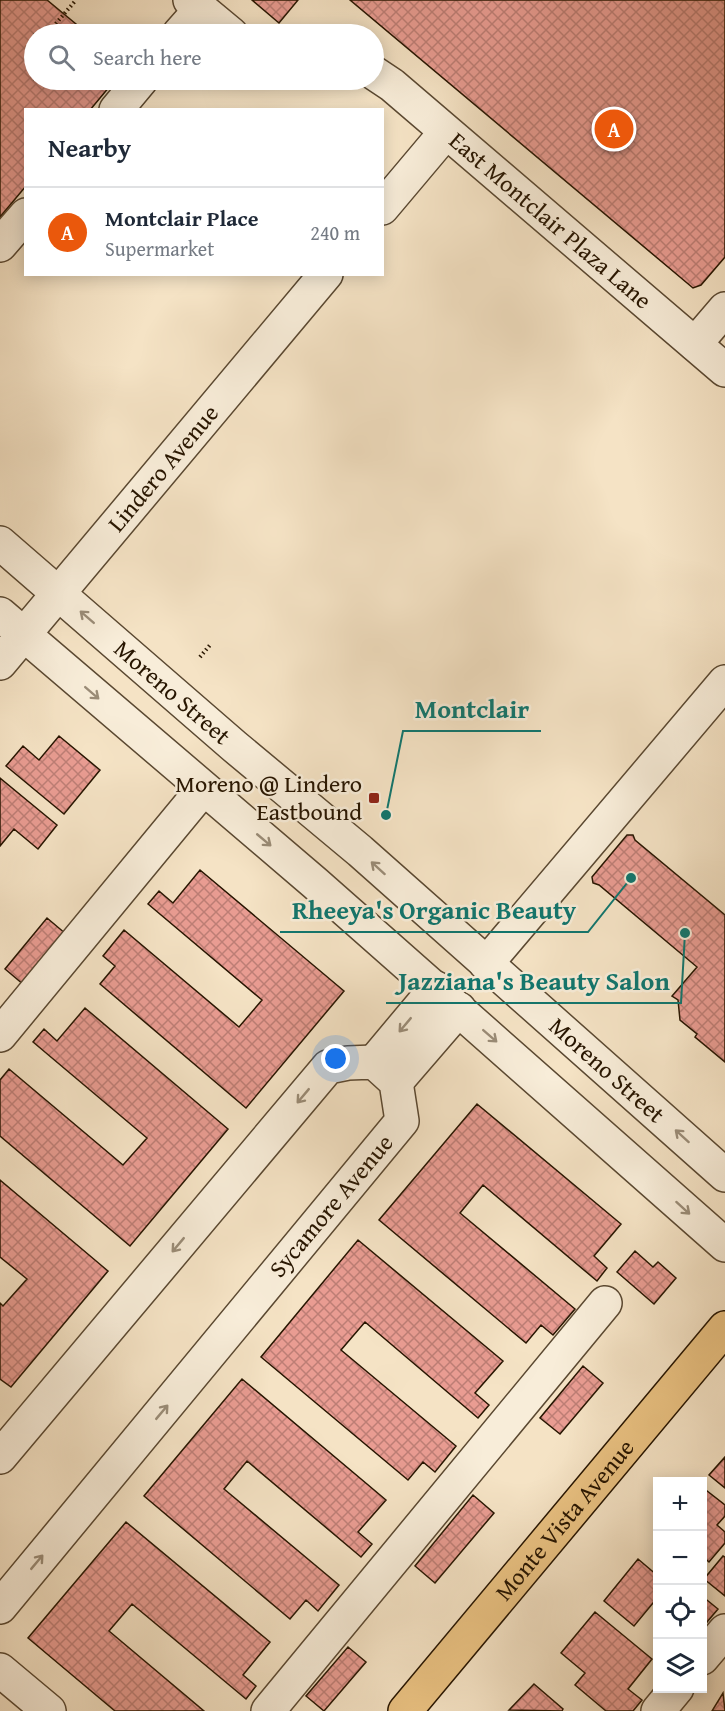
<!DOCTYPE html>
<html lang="en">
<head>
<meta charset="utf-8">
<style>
	:root { --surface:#fff; --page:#f6f6f7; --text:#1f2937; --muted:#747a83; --line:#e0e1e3; --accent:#ea580c }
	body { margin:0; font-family:"Gentium Book Plus",serif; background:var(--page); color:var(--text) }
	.controls { position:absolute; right:18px; bottom:18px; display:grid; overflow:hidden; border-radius:0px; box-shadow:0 3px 15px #0003 }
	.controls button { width:54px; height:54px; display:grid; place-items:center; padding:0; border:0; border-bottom:2px solid var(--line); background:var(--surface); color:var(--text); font:30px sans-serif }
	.you { position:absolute; left:336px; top:1059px; width:21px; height:21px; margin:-15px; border:4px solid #fff; border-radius:50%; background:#1a73e8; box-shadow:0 0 0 9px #1a73e833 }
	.badge { display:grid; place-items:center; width:39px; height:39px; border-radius:50%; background:var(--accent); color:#fff; font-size:20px; font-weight:700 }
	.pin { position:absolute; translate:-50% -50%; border:3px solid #fff; box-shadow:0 2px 6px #0006 }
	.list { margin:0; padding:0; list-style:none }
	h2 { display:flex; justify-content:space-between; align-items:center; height:78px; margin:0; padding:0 24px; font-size:26px }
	h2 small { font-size:20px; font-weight:400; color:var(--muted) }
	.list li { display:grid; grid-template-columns:39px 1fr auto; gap:18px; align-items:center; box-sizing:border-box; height:90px; padding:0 24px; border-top:2px solid var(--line) }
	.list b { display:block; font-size:22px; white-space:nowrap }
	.list p { margin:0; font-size:20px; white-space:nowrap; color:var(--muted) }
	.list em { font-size:20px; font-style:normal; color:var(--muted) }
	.icon { flex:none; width:33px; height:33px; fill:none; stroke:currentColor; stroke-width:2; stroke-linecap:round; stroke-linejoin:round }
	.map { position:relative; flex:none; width:725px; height:1711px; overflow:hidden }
	.search { position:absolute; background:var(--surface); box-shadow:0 3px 15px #0003; left:24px; top:24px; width:360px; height:66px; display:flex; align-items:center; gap:15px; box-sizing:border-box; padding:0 21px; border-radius:33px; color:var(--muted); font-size:22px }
	.panel { position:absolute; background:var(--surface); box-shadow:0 3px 15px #0003; left:24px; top:108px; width:360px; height:168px; border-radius:0px }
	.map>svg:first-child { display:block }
	.building { fill:url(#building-cross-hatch); stroke:#271500; stroke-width:1.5 }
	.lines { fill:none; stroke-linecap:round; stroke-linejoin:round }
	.minor-casing { stroke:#5a4831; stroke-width:36 }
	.major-casing { stroke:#271500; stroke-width:36 }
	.path { stroke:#271500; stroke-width:4; stroke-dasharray:1.5 3; stroke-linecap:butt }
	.minor { stroke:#f8edd9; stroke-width:33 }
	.major { stroke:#eac282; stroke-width:33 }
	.oneway { stroke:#9a8c77 }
	.poi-dot { fill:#8f2418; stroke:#f8edd9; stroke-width:2 }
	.labels { text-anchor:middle; stroke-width:5; stroke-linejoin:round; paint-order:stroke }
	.street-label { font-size:24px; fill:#271500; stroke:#f8edd9 }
	.poi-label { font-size:24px; fill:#271500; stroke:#f8edd9; text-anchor:end }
	.leader { fill:none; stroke:#0f766e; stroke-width:2 }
	.callout-dot { fill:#0f766e; stroke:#f8edd9; stroke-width:2 }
	.callout-label { font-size:26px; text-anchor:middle; font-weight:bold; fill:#0f766e; stroke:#f8edd9; stroke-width:5; stroke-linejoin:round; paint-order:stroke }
</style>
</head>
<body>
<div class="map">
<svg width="725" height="1711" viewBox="0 0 725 1711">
	<defs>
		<pattern id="building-cross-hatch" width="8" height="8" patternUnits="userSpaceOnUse" patternTransform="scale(1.5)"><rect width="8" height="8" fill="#e99c92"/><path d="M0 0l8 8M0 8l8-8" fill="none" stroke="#bd7e75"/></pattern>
	</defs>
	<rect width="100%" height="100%" fill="#f5e3c5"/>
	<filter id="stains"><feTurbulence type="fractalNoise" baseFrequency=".00333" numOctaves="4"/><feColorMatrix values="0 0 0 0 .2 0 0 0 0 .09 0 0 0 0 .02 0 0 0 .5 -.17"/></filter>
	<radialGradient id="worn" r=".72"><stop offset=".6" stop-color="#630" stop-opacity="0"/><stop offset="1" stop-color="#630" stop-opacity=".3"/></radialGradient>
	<!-- building -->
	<path class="building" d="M0,0h47l41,34h-54v46h81l-25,30h-64v76l-26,31z
		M252,0h46l-19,23z
		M350,0h375v257l-24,28 -8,3z
		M59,736l41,34 -36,44 -58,-48 17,-20 16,14z
		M0,778l57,47 -19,24 -24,-20 -14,17z
		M627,835h6l2,5 90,75v147l-30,-25 2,-3 -17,-14 -2,-20 -6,-4 25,-29 -98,-82 -6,-2 -1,-6z
		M200,870l144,121 -98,117 -146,-124 15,-18 -12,-10 21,-26 115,97 23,-27 -114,-96 11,-13 14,12z
		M47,918l19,16 -42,51 -19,-16z
		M85,1008l143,121 -98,117 -130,-110v-56l9,-11 114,96 24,-27 -114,-96 11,-13 13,12z
		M477,1104l144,120 -27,32 13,12 -10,13 -114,-96 -23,28 115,96 -22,26 -12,-10 -15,18 -147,-123z
		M0,1180l108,91 -97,116 -11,-8v-76l3,3 24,-27 -27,-22z
		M358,1240l145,121 -28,32 14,12 -11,13 -113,-96 -24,28 115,96 -21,26 -12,-10 -15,18 -147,-123z
		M635,1251l18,16 5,-5 18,16 -22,26 -37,-32z
		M583,1366l20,17 -43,51 -20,-16z
		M242,1379l144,121 -28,32 14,12 -11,13 -114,-96 -23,28 115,96 -21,26 -12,-11 -16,19 -146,-123z
		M725,1457v31l-16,-13z
		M702,1487l23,18v11l-8,9 8,7v11l-16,19 -7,-6z
		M473,1495l21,18 -59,70 -20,-17z
		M126,1522l144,120 -27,33 13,11 -10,13 -114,-95 -23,27 95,80h-89l-87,-73z
		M723,1556l2,1v39l-21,-17z
		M638,1559l20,17v21l-24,29 -30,-25z
		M702,1596l16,13 -16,19z
		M595,1612l57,47 -24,30 14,11 -9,11h-27l-31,-26 10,-12 -24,-20z
		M348,1647l18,15 -42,49 -18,-15z
		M534,1684l29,25 -1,2 -53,-1z
		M723,1693l2,18h-13z"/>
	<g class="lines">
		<!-- minor casing -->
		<g class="minor-casing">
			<g id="minor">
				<path d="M190,0l41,34"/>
				<path d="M179,34l22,-25"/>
				<path id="s1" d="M374,73l18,12 333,285"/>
				<path d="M116,110l25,-30"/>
				<path d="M382,208l64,-76"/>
				<path d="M0,245l26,-30"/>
				<path d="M695,344l30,-35"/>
				<path id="s2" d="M0,543l234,203 126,105 365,324"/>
				<path d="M0,614l315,269 410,362"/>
				<path id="s3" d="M0,663l326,-389"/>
				<path d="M486,964l239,-282"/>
				<path d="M0,1035l203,-246"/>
				<path d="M374,1062l62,-74"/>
				<path d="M396,1082l63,-73"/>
				<path d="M0,1457l328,-390 20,-4 26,-1 22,20 6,39 -402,486"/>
				<path d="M702,1658l23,-27"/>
				<path d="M0,1670l49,41"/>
				<path d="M268,1711l337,-408"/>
				<path d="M658,1711l19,-23"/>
			</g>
		</g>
		<!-- major casing -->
		<g class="major-casing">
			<g id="major">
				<path id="s4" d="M405,1711l320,-383"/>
			</g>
		</g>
		<!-- path -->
		<path class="path" d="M47,34l29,-34
			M200,657l10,-12"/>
		<!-- minor -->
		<use href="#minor" class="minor"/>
		<!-- major -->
		<use href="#major" class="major"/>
	</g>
	<!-- one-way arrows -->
	<defs><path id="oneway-shaft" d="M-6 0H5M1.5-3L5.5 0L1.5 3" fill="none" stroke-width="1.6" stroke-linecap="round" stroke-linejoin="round" transform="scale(1.5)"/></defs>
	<g class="oneway">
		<use href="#oneway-shaft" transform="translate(87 617) rotate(-139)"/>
		<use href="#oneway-shaft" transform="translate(92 693) rotate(41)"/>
		<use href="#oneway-shaft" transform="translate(264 840) rotate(40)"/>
		<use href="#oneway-shaft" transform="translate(378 868) rotate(-138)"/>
		<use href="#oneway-shaft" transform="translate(405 1025) rotate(130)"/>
		<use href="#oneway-shaft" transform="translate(490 1036) rotate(41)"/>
		<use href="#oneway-shaft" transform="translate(303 1096) rotate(130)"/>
		<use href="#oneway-shaft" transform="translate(682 1136) rotate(-138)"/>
		<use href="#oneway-shaft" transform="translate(683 1208) rotate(42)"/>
		<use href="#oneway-shaft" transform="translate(178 1245) rotate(130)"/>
		<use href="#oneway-shaft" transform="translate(162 1412) rotate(-50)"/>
		<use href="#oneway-shaft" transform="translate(37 1562) rotate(-50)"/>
	</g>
	<!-- markers -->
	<rect class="poi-dot" x="368" y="792" width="12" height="12" rx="3"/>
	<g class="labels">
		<!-- street labels -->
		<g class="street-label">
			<text dy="8" stroke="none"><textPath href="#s1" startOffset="230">East Montclair Plaza Lane</textPath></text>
			<text dy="8" stroke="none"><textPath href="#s3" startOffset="254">Lindero Avenue</textPath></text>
			<text dy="8" stroke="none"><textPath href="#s2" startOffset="228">Moreno Street</textPath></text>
			<text dy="8" stroke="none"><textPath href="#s2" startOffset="804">Moreno Street</textPath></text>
			<text transform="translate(331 1206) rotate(-50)" y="8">Sycamore Avenue</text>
			<text dy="8" stroke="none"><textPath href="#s4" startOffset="249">Monte Vista Avenue</textPath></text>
		</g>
		<!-- poi labels -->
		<g class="poi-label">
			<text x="362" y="792">Moreno @ Lindero<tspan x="362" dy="28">Eastbound</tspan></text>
		</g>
	</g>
	<!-- callouts -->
	<path class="leader" d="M386 815L403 731H541M631 878L588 932H280M685 933L681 1003H386"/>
	<g class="callout-dot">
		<circle cx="386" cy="815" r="6"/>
		<circle cx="631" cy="878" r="6"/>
		<circle cx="685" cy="933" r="6"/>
	</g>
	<g class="callout-label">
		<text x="472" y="718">Montclair</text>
		<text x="434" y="919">Rheeya's Organic Beauty</text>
		<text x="534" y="990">Jazziana's Beauty Salon</text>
	</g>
	<rect width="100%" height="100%" filter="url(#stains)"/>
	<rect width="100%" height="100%" fill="url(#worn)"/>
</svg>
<div class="controls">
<button>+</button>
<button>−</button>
<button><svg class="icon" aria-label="locate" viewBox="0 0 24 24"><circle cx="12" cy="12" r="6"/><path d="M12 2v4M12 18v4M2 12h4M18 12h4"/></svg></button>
<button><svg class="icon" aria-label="layers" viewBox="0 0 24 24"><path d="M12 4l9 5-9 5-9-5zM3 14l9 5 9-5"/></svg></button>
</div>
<div class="you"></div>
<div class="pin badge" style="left:614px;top:129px">A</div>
<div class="search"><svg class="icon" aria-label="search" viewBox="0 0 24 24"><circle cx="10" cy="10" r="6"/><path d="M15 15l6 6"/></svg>Search here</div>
<section class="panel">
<h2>Nearby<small></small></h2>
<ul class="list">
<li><span class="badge">A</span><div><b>Montclair Place</b><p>Supermarket</p></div><em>240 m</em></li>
</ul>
</section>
</div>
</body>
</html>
